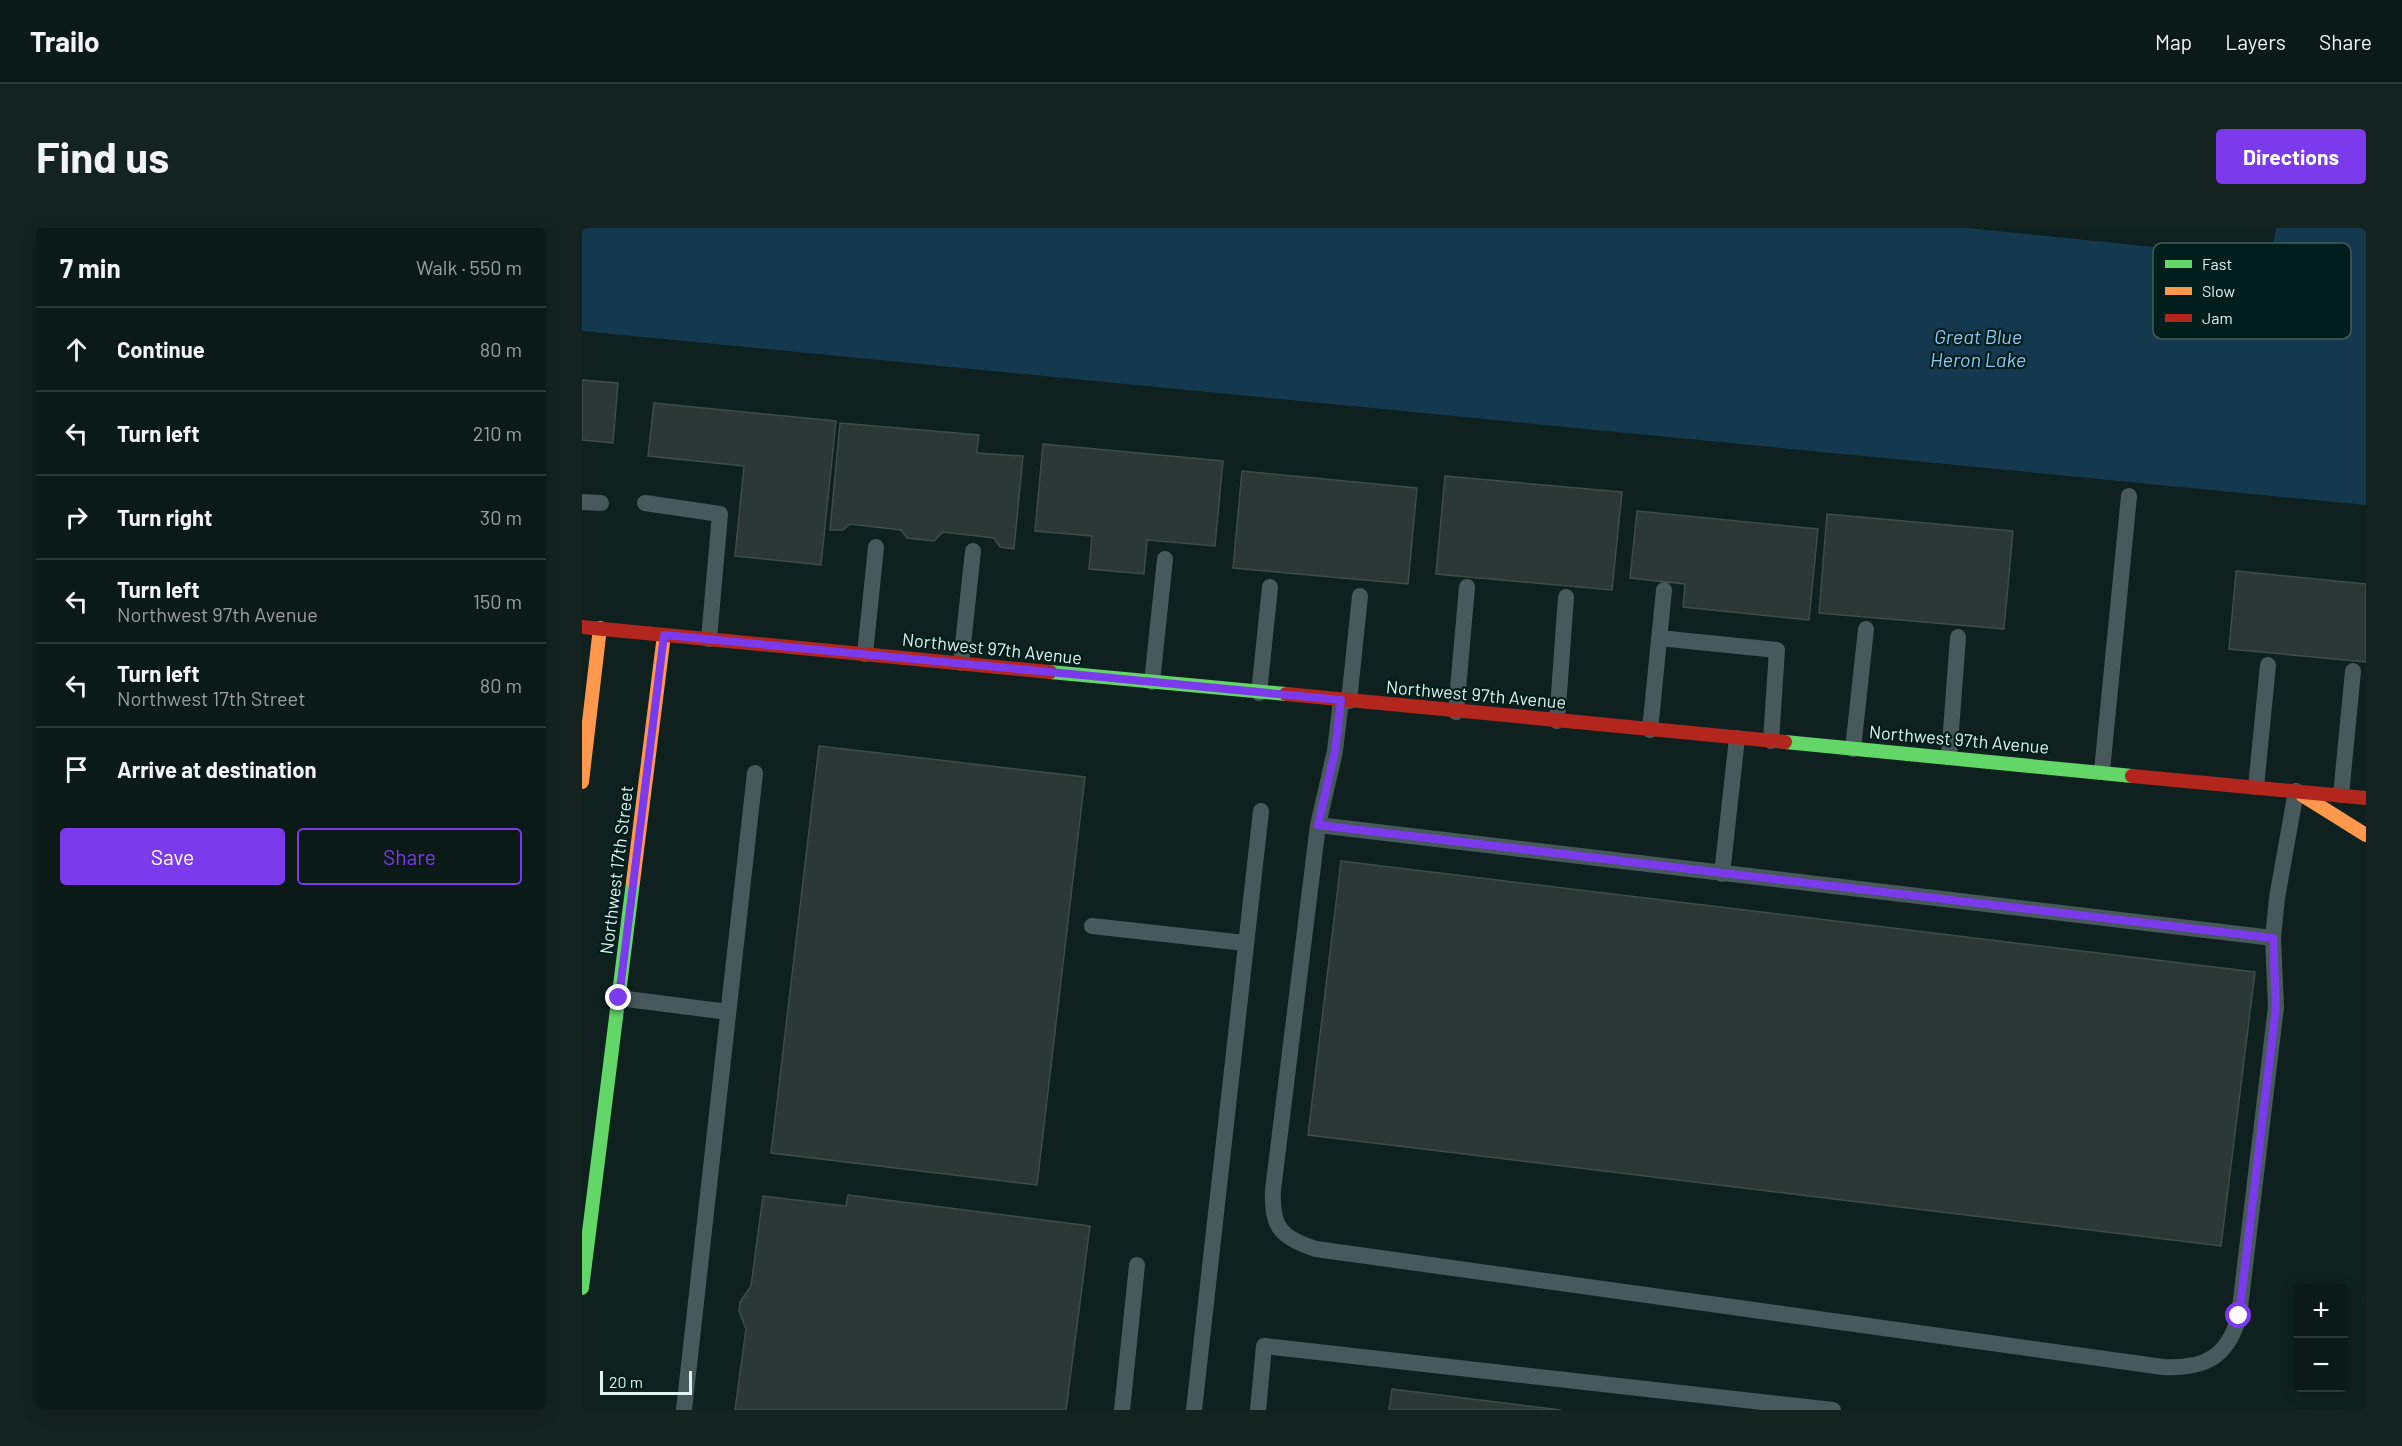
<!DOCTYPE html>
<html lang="en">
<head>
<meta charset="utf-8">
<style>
	:root { --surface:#0b1917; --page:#142220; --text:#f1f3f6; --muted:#9aa0a1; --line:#2b3836; --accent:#7c3aed }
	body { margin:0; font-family:Barlow,sans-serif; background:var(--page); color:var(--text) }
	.controls { position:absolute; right:18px; bottom:18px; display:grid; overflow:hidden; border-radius:6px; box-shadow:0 3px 15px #0003 }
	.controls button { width:54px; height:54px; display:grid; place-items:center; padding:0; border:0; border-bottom:2px solid var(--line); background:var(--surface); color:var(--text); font:30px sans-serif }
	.scale { position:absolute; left:18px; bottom:15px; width:92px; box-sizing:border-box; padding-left:6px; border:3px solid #e0f2ef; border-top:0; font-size:16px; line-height:21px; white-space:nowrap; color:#e0f2ef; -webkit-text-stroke:4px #001e1b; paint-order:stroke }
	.stop { position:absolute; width:18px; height:18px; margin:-14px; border:4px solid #7c3aed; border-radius:50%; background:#fff }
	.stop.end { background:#7c3aed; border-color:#fff; box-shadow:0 2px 6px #0008 }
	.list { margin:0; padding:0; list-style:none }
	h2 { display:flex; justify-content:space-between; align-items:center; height:78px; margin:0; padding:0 24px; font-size:26px }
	h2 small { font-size:20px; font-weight:400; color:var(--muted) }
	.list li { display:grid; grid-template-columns:39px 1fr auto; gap:18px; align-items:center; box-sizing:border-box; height:84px; padding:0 24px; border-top:2px solid var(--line) }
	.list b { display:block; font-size:22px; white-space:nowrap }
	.list p { margin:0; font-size:20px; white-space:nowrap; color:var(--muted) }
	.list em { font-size:20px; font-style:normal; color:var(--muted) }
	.actions { display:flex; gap:12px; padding:18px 24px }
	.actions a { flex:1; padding:14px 0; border:2px solid var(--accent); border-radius:6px; text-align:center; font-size:21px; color:var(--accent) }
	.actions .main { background:var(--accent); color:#fff }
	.icon { flex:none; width:33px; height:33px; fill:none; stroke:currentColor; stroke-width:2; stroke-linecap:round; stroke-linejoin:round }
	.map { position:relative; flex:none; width:1784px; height:1182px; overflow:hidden; border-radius:6px }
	header { display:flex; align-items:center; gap:36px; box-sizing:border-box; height:84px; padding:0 30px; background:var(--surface); border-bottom:2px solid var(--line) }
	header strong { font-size:28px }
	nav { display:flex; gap:33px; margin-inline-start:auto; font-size:21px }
	.intro { display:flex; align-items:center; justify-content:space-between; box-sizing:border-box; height:144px; padding:0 36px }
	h1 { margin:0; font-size:42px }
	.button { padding:15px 27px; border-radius:6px; background:var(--accent); color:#fff; font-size:21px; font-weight:700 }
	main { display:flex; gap:36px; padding:0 36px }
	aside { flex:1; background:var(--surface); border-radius:6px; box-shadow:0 3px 15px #0003 }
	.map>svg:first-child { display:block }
	.water { fill:#14394f }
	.building { fill:#2b3835; stroke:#3e4c48; stroke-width:1.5 }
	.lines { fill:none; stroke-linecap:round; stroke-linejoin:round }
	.lane { stroke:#47595b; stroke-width:16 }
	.fast { stroke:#63d668; stroke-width:14 }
	.slow { stroke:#ff974d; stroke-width:14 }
	.jam { stroke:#b3261e; stroke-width:14 }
	.route { stroke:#7c3aed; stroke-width:8 }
	.labels { text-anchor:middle; stroke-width:4.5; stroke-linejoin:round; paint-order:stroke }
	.street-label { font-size:18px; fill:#e0f2ef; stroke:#001e1b }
	.water-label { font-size:20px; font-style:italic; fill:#8ac8f6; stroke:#001e1b }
	.key { fill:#001e1b; stroke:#435e5b; stroke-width:1.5 }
	.key-label { font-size:16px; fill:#e0f2ef }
</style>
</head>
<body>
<header>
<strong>Trailo</strong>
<nav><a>Map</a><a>Layers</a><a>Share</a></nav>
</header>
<div class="intro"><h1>Find us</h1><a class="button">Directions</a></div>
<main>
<aside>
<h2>7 min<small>Walk · 550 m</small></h2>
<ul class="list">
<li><svg class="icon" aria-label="ahead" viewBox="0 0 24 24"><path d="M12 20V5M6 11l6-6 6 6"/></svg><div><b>Continue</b></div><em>80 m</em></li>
<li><svg class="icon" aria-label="left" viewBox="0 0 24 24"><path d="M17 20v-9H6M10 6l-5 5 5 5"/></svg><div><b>Turn left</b></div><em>210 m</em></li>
<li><svg class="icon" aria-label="right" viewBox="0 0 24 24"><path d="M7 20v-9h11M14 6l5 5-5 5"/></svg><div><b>Turn right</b></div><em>30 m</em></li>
<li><svg class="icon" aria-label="left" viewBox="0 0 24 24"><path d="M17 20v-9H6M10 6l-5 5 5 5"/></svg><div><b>Turn left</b><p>Northwest 97th Avenue</p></div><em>150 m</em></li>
<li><svg class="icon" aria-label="left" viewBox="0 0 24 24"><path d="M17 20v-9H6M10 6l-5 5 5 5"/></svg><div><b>Turn left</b><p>Northwest 17th Street</p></div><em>80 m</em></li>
<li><svg class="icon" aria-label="arrive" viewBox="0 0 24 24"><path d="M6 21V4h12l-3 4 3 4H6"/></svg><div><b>Arrive at destination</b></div></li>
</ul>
<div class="actions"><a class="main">Save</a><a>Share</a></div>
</aside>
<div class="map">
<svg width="1784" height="1182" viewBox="0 0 1784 1182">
	<rect width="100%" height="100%" fill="#0f211f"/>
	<!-- water -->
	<path class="water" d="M0,0h1386l303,31 5,-31h90v277l-1784,-174z"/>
	<!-- building -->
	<path class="building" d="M0,152l36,3 -5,60 -31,-3z
		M72,175l182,18 -15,144 -86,-9 9,-90 -96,-10z
		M258,195l139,12 -2,18 46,3 -9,93 -14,-2 -6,-9 -51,-6 -9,9 -27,-3 -6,-8 -51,-6 -7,6h-13z
		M461,216l180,17 -8,85 -68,-6 -3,34 -55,-5 3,-33 -57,-5z
		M660,243l175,17 -9,96 -175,-16z
		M863,248l177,16 -10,98 -176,-16z
		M1055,283l181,18 -9,91 -126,-13 2,-23 -55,-6z
		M1245,286l186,17 -9,98 -185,-16z
		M1654,343l130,13v78l-137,-13z
		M237,518l266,31 -48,408 -266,-32z
		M759,633l914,111 -34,274 -913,-111z
		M266,967l242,31 -24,184h-331l11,-81 -7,-18 1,-9 11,-16 12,-90 83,10z
		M810,1161l169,21h-172z"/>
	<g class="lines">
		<!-- lane -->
		<path class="lane" d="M0,274l19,1
			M63,275l75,11 -11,125
			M1077,410l118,12 -6,91
			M283,426l11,-107
			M379,435l12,-112
			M570,454l13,-123
			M677,465l11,-106
			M759,472l-6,51 -17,74 -45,365c-2,37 8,48 43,59l847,118c42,2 65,-10 76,-51l37,-309 -3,-69 4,-40 19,-107
			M767,473l11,-105
			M874,484l11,-125
			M975,493l9,-124
			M1068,502l14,-140
			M1271,521l13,-120
			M1367,529l9,-120
			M1520,543l27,-275
			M1674,559l12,-122
			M1759,567l12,-124
			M736,597l955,113
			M1140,646l15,-136
			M510,698l153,17
			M37,770l109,14
			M102,1182l71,-637
			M540,1182l15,-145
			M612,1182l67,-599
			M676,1182l6,-64 569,64"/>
		<!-- fast -->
		<path class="fast" d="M468,444l236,22
			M1203,514l347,34
			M0,1060l51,-406"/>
		<!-- slow -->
		<path class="slow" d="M0,554l18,-154
			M1720,567l64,40
			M51,654l31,-247"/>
		<!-- jam -->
		<path class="jam" d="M0,399l468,45
			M704,466l499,48
			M1550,548l234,22"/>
	</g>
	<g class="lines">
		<!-- route -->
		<path class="route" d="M37,770l45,-363 677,65 -6,51 -17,74 955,113 3,69 -37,309"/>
	</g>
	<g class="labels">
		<!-- street labels -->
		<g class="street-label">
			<text transform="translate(410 421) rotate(6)" y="6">Northwest 97th Avenue</text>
			<text transform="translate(894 467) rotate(5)" y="6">Northwest 97th Avenue</text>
			<text transform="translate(1377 512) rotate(5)" y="6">Northwest 97th Avenue</text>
			<text transform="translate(35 642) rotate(-83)" y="6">Northwest 17th Street</text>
		</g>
		<!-- water labels -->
		<g class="water-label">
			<text x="1396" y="116">Great Blue<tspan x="1396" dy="23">Heron Lake</tspan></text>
		</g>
	</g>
	<!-- legend -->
	<rect x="1571" y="15" width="198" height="96" rx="9" class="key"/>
	<rect x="1583" y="32" width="27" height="8" fill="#63d668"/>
	<rect x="1583" y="59" width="27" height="8" fill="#ff974d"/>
	<rect x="1583" y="86" width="27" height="8" fill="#b3261e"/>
	<g class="key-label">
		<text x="1620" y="42">Fast</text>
		<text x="1620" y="69">Slow</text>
		<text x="1620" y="96">Jam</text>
	</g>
</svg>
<div class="controls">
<button>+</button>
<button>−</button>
</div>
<div class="scale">20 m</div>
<div class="stop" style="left:1657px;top:1088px"></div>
<div class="stop end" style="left:37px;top:770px"></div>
</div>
</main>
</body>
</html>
